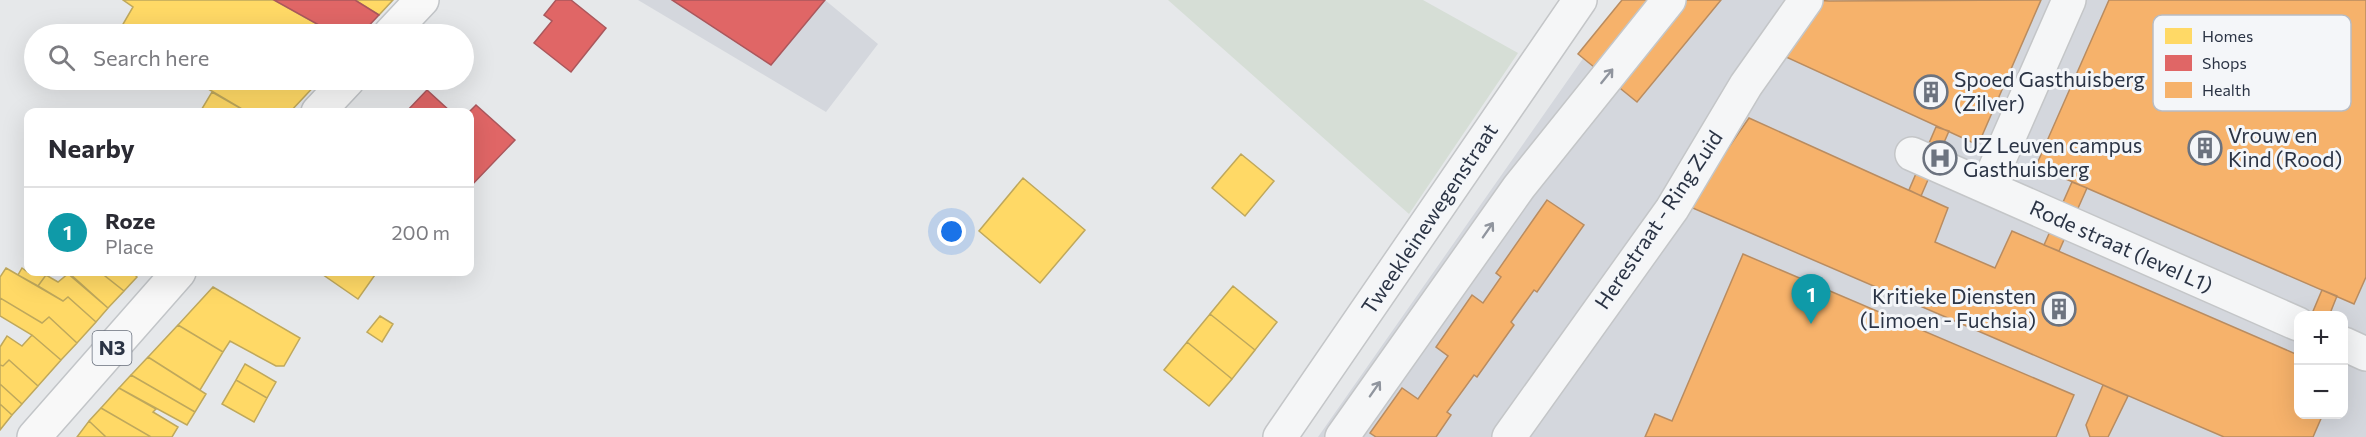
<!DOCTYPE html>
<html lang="en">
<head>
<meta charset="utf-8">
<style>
	:root { --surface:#fff; --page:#f2f2f3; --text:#2b2b33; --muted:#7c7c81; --line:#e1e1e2; --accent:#ea580c }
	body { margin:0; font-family:Commissioner,sans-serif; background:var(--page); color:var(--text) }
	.controls { position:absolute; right:18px; bottom:18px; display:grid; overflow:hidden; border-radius:12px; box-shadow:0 6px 24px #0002 }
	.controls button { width:54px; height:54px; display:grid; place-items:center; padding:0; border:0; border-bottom:2px solid var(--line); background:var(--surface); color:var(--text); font:30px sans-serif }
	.you { position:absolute; left:952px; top:232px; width:21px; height:21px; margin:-15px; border:4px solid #fff; border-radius:50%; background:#1a73e8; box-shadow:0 0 0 9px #1a73e833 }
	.badge { display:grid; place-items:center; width:39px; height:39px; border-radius:50%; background:var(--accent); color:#fff; font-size:20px; font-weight:700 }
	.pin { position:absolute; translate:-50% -50px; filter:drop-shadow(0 2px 3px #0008) }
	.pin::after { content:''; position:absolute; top:32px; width:21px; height:18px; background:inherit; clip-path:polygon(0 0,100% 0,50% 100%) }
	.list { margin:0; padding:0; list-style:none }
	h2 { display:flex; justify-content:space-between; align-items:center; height:78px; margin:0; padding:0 24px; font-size:26px }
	h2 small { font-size:20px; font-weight:400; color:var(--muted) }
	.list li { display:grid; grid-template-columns:39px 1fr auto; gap:18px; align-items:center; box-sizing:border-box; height:90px; padding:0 24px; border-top:2px solid var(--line) }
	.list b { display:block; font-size:22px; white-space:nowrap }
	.list p { margin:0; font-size:20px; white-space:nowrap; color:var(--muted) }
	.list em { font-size:20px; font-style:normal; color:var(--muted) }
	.icon { flex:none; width:33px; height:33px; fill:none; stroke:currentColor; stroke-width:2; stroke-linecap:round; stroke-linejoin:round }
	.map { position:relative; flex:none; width:2366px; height:437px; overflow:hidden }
	.search { position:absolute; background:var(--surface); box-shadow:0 6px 24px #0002; left:24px; top:24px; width:450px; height:66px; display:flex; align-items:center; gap:15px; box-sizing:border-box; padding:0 21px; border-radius:33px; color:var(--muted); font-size:22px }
	.panel { position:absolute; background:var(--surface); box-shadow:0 6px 24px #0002; left:24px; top:108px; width:450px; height:168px; border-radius:12px }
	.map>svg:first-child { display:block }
	.built { fill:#d4d7dd; fill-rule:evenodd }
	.green { fill:#d6ded6 }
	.homes { fill:#ffd966; stroke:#bfa85c; stroke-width:1.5 }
	.shops { fill:#e06666; stroke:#aa575c; stroke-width:1.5 }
	.health { fill:#f6b26b; stroke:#b98c60; stroke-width:1.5 }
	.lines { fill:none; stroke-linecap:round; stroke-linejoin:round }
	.minor-casing { stroke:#c4c6c8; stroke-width:36 }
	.major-casing { stroke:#c2c5c8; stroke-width:36 }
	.minor { stroke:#f5f6f7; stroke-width:33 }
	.major { stroke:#f8f8f8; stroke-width:33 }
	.oneway { stroke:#90959e }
	.labels { text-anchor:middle; stroke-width:6; stroke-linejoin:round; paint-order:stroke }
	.shield { fill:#f4f6f9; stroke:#676e7b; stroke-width:1.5 }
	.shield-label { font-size:20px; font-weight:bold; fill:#2b3445 }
	.poi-label { font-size:21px; fill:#2b3445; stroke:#f4f6f9; text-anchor:start }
	.street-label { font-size:21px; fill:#2b3445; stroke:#f4f6f9 }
	.key { fill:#f4f6f9; stroke:#b8bcc3; stroke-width:1.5 }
	.key-label { font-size:16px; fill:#2b3445 }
</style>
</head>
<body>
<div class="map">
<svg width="2366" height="437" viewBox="0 0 2366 437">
	<rect width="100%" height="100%" fill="#e6e8ea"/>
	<!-- built -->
	<path class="built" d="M638,0h187l53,44 -52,68z
		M1624,0h742v437h-1048zM2298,316h46v98h-46z"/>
	<!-- green -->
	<path class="green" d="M1168,0h255l95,53 -109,161z"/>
	<!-- homes -->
	<path class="homes" d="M123,0h151l61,34h-211l-5,-3 14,-24z
		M355,0h38l-14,15z
		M193,80h127l-30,32h-43z
		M212,92l35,20h-47z
		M1241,154l33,27 -29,35 -33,-28z
		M1023,178l62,52 -45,53 -61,-52z
		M6,268l57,33 5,-4 28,25 -19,21 -28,-26 -7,6 -42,-25v-21z
		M22,268l7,5 9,-1 8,3 -8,11 -20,-11z
		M66,272h34l24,19 -16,17z
		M100,272h32l5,5 -13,14z
		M319,272h58l-19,27z
		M69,273l39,35 -12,14 -28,-25 -5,4 -25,-15 8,-11 12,7z
		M1233,286l44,36 -22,28 -45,-36z
		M213,287l87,51 -16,28h-8l-46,-25 -7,11 -45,-27z
		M0,298l42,25 7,-6 28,26 -16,17 -29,-25 -32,-19z
		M1210,314l45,36 -23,29 -45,-37z
		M380,316l13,8 -11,18 -15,-10z
		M178,325l45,27 -23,38 -52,-33z
		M32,335l29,25 -23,26 -29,-26 -6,6 -3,-1v-18l7,-11 15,10z
		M1187,342l45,37 -23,27 -45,-36z
		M148,357l58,37 -11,18 -64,-37z
		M9,360l29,26 -16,18 -22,-20v-19l3,1z
		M245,364l31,18 -9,16 -31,-18z
		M131,375l64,37 -8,13 -68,-37z
		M236,380l31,18 -13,24 -32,-18z
		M0,384l22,20 -10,11 -12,-11z
		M119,388l37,21 -3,3 25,15 -6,10h-21l-50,-29z
		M0,404l12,11 -12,15z
		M101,408l50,29h-45l-17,-16z
		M89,421l17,16h-29z"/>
	<!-- shops -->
	<path class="shops" d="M274,0h81l24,15 -18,19h-26z
		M556,0h15l35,28 -35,44 -37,-29 18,-22 -8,-6z
		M672,0h153l-54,65z
		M427,90l24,22h-45z
		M476,105l39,35 -45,47 -1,-75z"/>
	<!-- health -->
	<path class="health" d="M1622,0h99l-84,102 -59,-48z
		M1815,0l14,1 212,-1 -63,145 -192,-88z
		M2109,0h257v277l-12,27 -318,-138z
		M1749,118l199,90 -13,34 60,26 17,-37 286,124v59h25l-10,23h-89l-536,-231z
		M1936,127l13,4 -28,65 -12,-6z
		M2072,182l15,6 -28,63 -15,-6z
		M1547,200l37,25 -47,67 -3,-2 -23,32 3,3 -37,52 -3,-2 -27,37 4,3 -15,22h-60l-6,-4 32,-45 16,11 30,-43 -12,-9 36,-52 11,8 18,-26 -5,-4z
		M1743,254l331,141 -18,42h-411l10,-23 17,7z
		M2322,290l15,6 -8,20h-18z
		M2103,385l25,11 -20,41h-18l-4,-12z"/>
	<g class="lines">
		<!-- minor casing -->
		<g class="minor-casing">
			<path id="minor" d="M1912,154l386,170
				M1987,187l82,-187
				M2344,344l22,10
				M1280,437l300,-437
				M1342,437l177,-250 150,-187
				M1509,437l163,-228 74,-124 60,-85"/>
		</g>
		<!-- major casing -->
		<g class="major-casing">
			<path id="major" d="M390,34l32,-34
				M318,112l30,-32
				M34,437l145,-165"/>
		</g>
		<!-- minor -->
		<use href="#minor" class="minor"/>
		<!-- major -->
		<use href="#major" class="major"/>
	</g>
	<!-- one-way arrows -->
	<defs><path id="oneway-shaft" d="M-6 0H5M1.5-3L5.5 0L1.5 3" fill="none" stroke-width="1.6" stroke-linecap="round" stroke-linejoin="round" transform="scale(1.5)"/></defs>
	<g class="oneway">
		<use href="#oneway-shaft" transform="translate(1607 76) rotate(-51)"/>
		<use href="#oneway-shaft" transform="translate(1488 230) rotate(-55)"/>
		<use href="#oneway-shaft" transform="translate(1375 389) rotate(-55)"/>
	</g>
	<!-- icons -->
	<defs>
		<g id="building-ring" transform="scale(1.725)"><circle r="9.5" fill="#f4f6f9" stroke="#6c737f" stroke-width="1.5"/><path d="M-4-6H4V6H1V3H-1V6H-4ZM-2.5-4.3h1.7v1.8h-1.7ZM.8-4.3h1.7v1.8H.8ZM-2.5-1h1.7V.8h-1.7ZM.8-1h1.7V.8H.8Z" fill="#6c737f"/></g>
		<g id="hospital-ring" transform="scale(1.725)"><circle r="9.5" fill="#f4f6f9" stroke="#6c737f" stroke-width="1.5"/><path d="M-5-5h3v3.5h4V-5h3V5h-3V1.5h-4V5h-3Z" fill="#6c737f"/></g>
	</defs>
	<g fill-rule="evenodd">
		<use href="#building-ring" x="1931" y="92"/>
		<use href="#building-ring" x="2205" y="148"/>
		<use href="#hospital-ring" x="1940" y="158"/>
		<use href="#building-ring" x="2059" y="309"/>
	</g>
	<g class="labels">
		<!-- shield labels -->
		<rect class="shield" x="92.5" y="331" width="39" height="34" rx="4.5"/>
		<g class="shield-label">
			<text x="112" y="355">N3</text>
		</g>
		<!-- poi labels -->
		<g class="poi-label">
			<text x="1954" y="87">Spoed Gasthuisberg<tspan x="1954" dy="24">(Zilver)</tspan></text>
			<text x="2228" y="143">Vrouw en<tspan x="2228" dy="24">Kind (Rood)</tspan></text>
			<text x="1963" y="153">UZ Leuven campus<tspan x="1963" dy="24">Gasthuisberg</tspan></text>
			<text x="2036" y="304" text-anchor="end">Kritieke Diensten<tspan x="2036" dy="24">(Limoen - Fuchsia)</tspan></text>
		</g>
		<!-- street labels -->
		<g class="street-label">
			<text transform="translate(1430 219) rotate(-56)" y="7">Tweekleinewegenstraat</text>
			<text transform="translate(1659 220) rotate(-56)" y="7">Herestraat - Ring Zuid</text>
			<text transform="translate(2121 247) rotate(24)" y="7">Rode straat (level L1)</text>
		</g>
	</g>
	<!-- legend -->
	<rect x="2153" y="15" width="198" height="96" rx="9" class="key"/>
	<rect x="2165" y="28" width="27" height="16" fill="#ffd966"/>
	<rect x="2165" y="55" width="27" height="16" fill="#e06666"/>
	<rect x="2165" y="82" width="27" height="16" fill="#f6b26b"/>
	<g class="key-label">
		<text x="2202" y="42">Homes</text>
		<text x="2202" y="69">Shops</text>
		<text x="2202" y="96">Health</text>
	</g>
</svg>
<div class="controls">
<button>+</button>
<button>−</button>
</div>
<div class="you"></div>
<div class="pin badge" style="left:1811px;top:324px;background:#0f9aa8">1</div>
<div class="search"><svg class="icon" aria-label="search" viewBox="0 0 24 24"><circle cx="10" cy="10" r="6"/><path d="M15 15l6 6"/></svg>Search here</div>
<section class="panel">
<h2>Nearby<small></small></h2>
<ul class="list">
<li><span class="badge" style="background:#0f9aa8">1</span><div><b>Roze</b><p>Place</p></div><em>200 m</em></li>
</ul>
</section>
</div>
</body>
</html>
